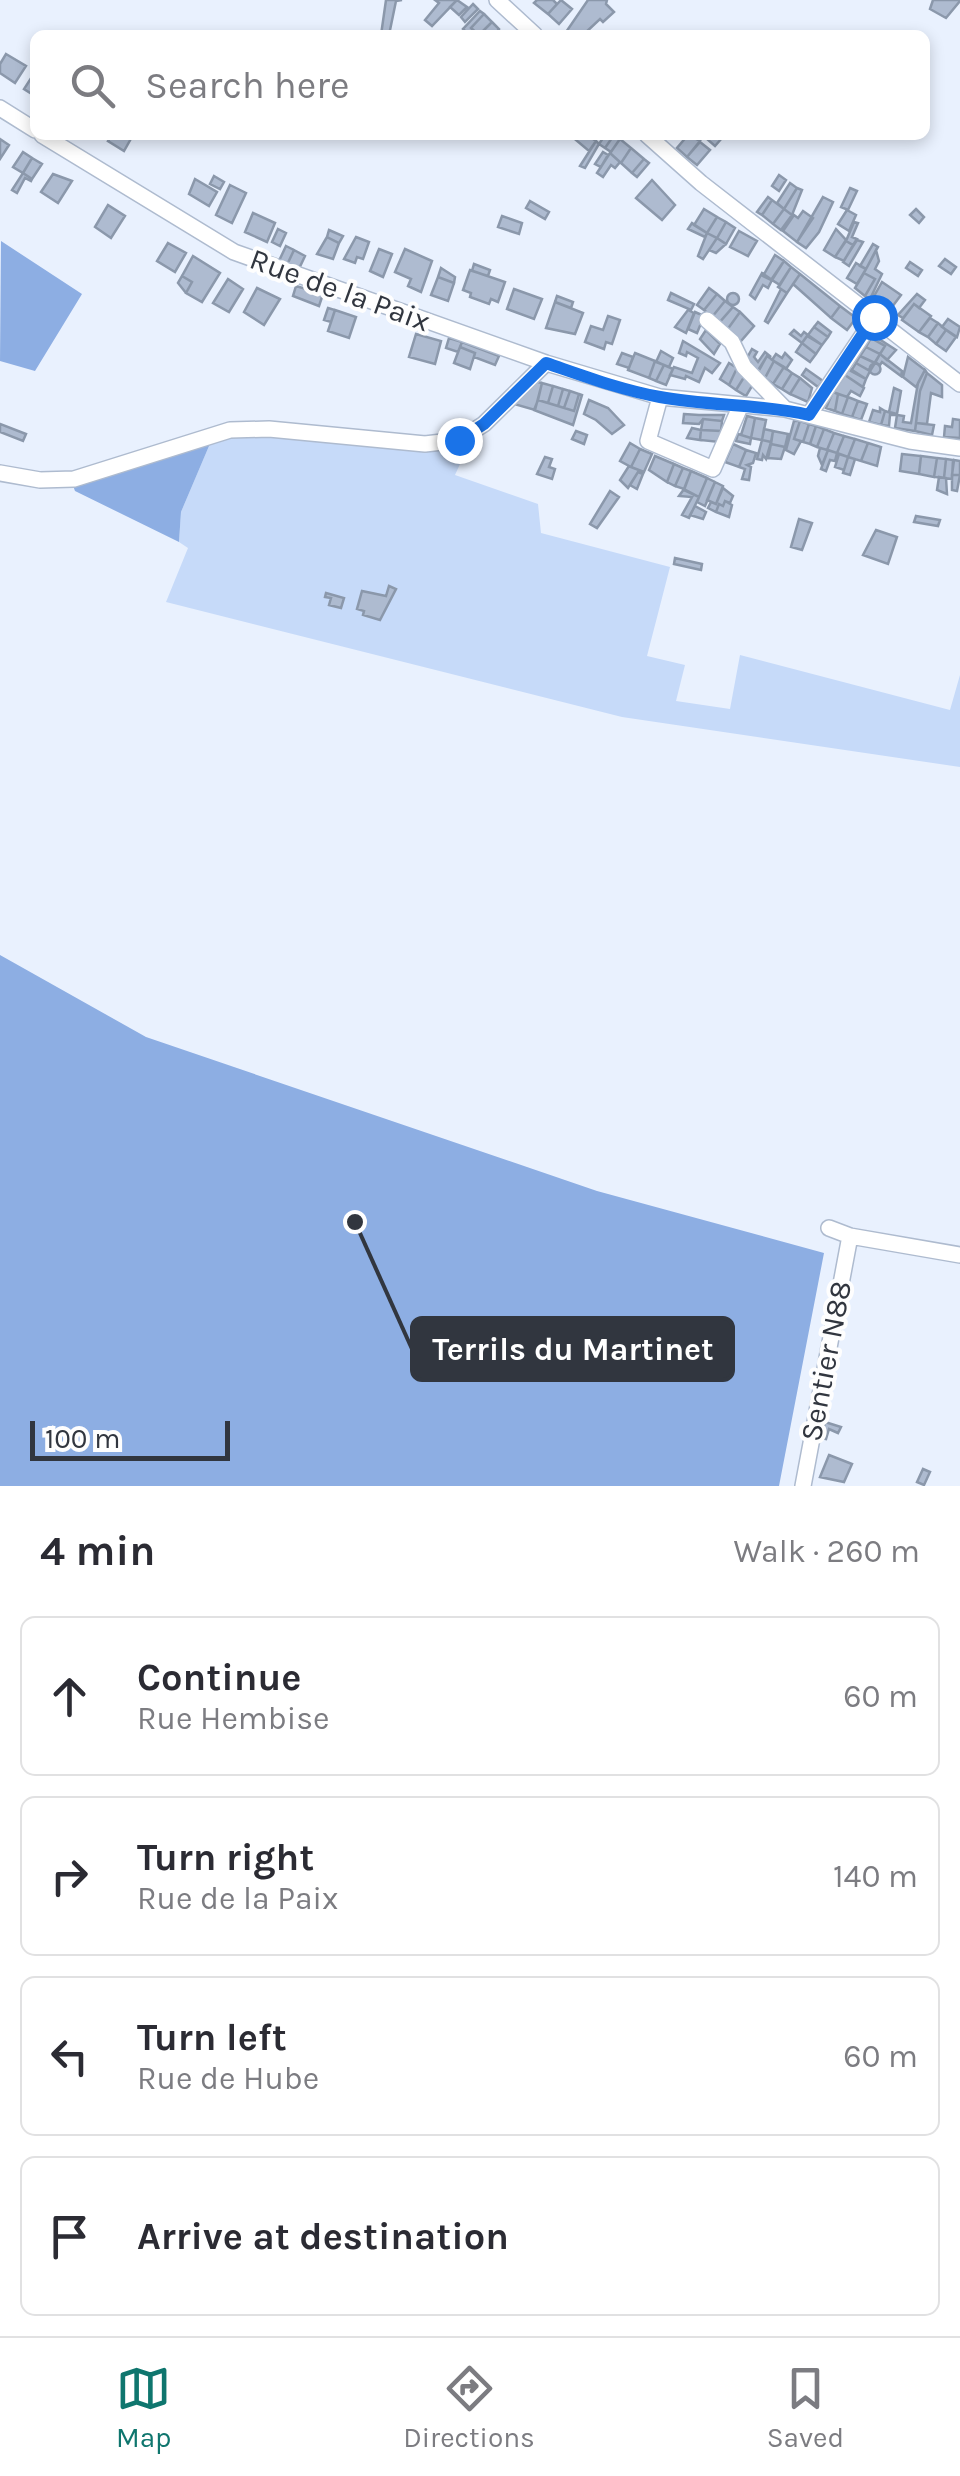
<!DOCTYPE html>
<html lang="en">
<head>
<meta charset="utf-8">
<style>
	:root { --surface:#fff; --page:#f2f2f3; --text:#2b2b33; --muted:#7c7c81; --line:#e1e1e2; --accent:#0f766e }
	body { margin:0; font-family:Karla,sans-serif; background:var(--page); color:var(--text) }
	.scale { position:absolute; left:30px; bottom:25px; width:200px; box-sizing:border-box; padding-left:10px; border:5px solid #31363f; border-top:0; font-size:28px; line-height:35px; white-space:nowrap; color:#31363f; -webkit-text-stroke:8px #fefefe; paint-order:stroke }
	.stop { position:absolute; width:30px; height:30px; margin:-22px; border:8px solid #1a73e8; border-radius:50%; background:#fff }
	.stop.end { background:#1a73e8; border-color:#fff; box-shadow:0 2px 10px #0008 }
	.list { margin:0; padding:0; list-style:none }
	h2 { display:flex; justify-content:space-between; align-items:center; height:130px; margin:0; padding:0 40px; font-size:42px }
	h2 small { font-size:32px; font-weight:400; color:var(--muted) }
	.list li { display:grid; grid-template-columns:65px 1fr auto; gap:30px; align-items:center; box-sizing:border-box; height:160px; margin:0 20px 20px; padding:0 20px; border:2px solid var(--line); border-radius:15px }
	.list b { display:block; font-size:38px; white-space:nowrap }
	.list p { margin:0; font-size:32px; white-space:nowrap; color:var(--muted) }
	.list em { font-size:32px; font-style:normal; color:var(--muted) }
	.icon { flex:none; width:55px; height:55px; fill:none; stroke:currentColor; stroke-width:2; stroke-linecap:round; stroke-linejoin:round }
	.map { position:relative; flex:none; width:960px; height:1486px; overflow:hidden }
	.search { position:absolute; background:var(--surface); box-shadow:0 5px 15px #0003; left:30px; right:30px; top:30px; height:110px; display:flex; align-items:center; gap:25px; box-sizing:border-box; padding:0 35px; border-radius:15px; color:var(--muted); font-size:38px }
	.sheet { height:850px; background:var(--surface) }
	nav { display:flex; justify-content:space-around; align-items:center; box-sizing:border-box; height:140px; border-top:2px solid var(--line); background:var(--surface); font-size:28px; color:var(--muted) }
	nav a { display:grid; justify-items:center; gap:5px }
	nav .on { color:var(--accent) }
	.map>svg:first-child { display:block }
	.green { fill:#c6daf9 }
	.forest { fill:#8daee3 }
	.building { fill:#aebbd0; stroke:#8b98ab; stroke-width:2.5 }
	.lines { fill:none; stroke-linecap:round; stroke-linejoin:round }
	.minor-casing { stroke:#aebbcf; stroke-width:18 }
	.minor { stroke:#fff; stroke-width:15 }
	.route { stroke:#1a73e8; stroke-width:12 }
	.labels { text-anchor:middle; stroke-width:8; stroke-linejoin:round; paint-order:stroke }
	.street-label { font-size:30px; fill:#31363f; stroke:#fefefe }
	.leader { fill:none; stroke:#31363f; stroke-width:4 }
	.callout-dot { fill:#31363f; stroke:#fefefe; stroke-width:4 }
	.callout { fill:#31363f; stroke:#31363f; stroke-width:4 }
	.callout-label { font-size:32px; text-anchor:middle; font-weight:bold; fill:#fff }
</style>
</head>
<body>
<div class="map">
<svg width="960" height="1486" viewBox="0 0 960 1486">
	<rect width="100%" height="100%" fill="#e9f1fe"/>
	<!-- green -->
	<path class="green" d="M239,433l219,15 12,-6 -15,33 83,29 3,29 129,34 -23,89 38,9 -9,36 54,8 10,-54 210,55 10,-35v92l-338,-50 -456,-115 22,-54 -9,-6 2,-30 31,-73z"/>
	<!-- forest -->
	<path class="forest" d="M1,241l81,53 -47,77 -35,-10z
		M212,439l-31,73 -2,30 -104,-51 -3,-8z
		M0,955l146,82 451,154 227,62 -45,233h-779z"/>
	<!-- building -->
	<path class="building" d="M386,0h16l-6,1 -7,34h-8z
		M435,0h22l-25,26 -7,-6 14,-17z
		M457,0l10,7 -8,8 -9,-8z
		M537,0h16l4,4 -9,10 -14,-11z
		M561,0l11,9 -13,15 -11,-10z
		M588,0h19l-1,4 8,8 -11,10 -3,-3 -17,16h-14l-3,-3z
		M933,0h27v1l-14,17 -16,-9z
		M473,4l5,5 -13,13 -4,-5z
		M480,11l4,3 -13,14 7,7h-9l-6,-6z
		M484,14l8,8 -13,13 -8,-7z
		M492,22l7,7 -5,6h-15z
		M6,54l20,12 -11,17 -15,-10v-9z
		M35,72v24l-11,-7z
		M112,135h21l-9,16 -16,-10z
		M570,135h17l9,6 -7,10z
		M605,135h9l-9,13 -6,-4z
		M614,135l8,1 -11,16 -6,-4z
		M688,135l12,6 -13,16 -10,-9z
		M711,135l11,3 -7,8 -8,-7z
		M0,139l9,6 -9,14z
		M620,139l11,9 -10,15 -11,-10z
		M596,141l3,3 -14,24 -5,-2z
		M700,142l10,8 -13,15 -10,-8z
		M631,148l13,11 -12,14 -11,-10z
		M23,152l9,6 -9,15 -10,-6z
		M603,152l5,3 -7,12 -6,-3z
		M610,153l10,9 -5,6 -4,-3 -8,12 -6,-4z
		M32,158l10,6 -10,15 -9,-6z
		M644,159l5,4 -12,14 -5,-4z
		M23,173l9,6 -1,2 -6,-3 -8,15 -5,-3z
		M53,174l19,7 -14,22 -17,-11z
		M779,175l7,5 -7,11 -7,-5z
		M214,176l10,6 -4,7 -10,-5z
		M195,179l22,13 -8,14 -20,-12z
		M652,180l23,25 -13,15 -26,-22z
		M790,183l7,5 -13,21 -7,-6z
		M230,185l16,8 -14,30 -16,-8z
		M797,188l5,2 -10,25 -8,-6z
		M850,188l7,3 -9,19 -7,-3z
		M768,197l4,3 -10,15 -5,-3z
		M823,197l10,5 -14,30 -13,16 -9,-6z
		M772,200l12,9 -11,15 -11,-9z
		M530,201l19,11 -4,7 -19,-11z
		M108,205l17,11 -14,22 -16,-11z
		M704,209l13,8 -10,16 -13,-8z
		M784,209l8,6 -11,15 -8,-6z
		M916,209l8,8 -5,6 -9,-8z
		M847,210l9,5 -7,16 -11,-7z
		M803,211l10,7 -16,24 -14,-11 11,-16 4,3z
		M253,213l22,10 -8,19 -22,-10z
		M502,216l20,7 -3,11 -21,-7z
		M717,217l9,5 -9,16 -10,-5z
		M726,222l9,6 -9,16 -9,-6z
		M854,222l4,1 -6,14 5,2 -4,6 -7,-4z
		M692,223l15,10 -2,4 -17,-8z
		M278,229l8,4 -6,13 -8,-4z
		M836,229l10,11 -11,17 -11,-7z
		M329,230l14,6 -4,7 -12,-6z
		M739,231l18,10 -9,15 -18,-9z
		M707,233l10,5 -14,21 -5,-3z
		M327,237l12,6 -6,16 -16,-5z
		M356,237l13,5 -6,17 -6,-2 -2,6 -11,-4z
		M717,238l9,6 -10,9 -7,-3z
		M857,240l6,2 -14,24 -6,-4z
		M846,241l7,4 -9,16 -9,-4z
		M168,243l18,10 -11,19 -18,-11z
		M873,244l5,3 -12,22 -6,-3z
		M286,246l8,4 -8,17 -8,-4z
		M379,249l13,5 -9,23 -13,-6z
		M405,249l27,12 -11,31 -13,-6 3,-7 -16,-7z
		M294,250l11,6 -8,17 -11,-6z
		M876,250l3,11 -4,8 7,5 -12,25 -5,-3 10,-17 -11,-6z
		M775,255l9,6 -13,19 -8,-4z
		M193,256l27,17 -18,29 -16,-9 6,-11 -10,-6z
		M945,259l11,8 -5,7 -12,-8z
		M784,261l7,6 -11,18 -8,-5z
		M910,262l12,8 -4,6 -12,-8z
		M856,263l10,6 -9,15 -10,-6z
		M474,264l16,6 -2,6 -16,-5z
		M791,267l9,7 -13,19 -9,-6z
		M441,268l14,9 -1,6 -16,-6z
		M470,270l35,12 -7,20 -7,-3 -2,5 -19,-7 1,-4 -8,-3z
		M762,273l10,7 -4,8 -5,-3 -8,14 -5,-4z
		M864,273l11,6 -10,17 -10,-8z
		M800,274l40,32 -9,12 -38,-34z
		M182,276l10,6 -6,11 -8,-10z
		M438,277l16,6 -6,18 -17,-6z
		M228,279l15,10 -14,23 -16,-9z
		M882,282l19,13 -12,16 -16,-13z
		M296,286l27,8 -4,12 -26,-10z
		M257,288l23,11 -16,26 -20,-13z
		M709,288l8,6 -13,16 -7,-5z
		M514,289l28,10 -8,20 -27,-10z
		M781,289l6,4 -19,30 -3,-2z
		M727 299a6 6 0 1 1 12 0a6 6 0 1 1-12 0Z
		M671,293l23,11 -3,6 -23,-10z
		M717,294l8,7 -13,16 -8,-7z
		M917,294l8,6 -6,8 -5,-4 -11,14 -5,-3z
		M557,296l16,6 -2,6 -16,-6z
		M725,301l8,6 -14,16 -7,-6z
		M555,302l28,11 -8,21 -29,-6z
		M914,304l17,12 -12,16 -17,-12z
		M840,306l16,12 -9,12 -16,-12z
		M733,307l7,5 -13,18 -8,-7z
		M328,308l7,2 -4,12 -7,-2z
		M335,310l21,7 -7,21 -21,-7z
		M688,310l6,3 -8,20 -11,-6z
		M695,312l9,4 -7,17 -9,-4z
		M740,312l14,14 -13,15 -14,-11z
		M608,316l12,4 -8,24 -6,-2 -2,7 -19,-7 6,-16 12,4z
		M930,318l8,5 -10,14 -9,-5z
		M948,319l12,8 -3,10 -15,-10z
		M818,322l13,10 -3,5 -14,-10z
		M938,323l8,7 -10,14 -8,-7z
		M814,327l14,10 -6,8 -14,-10z
		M706,330l14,14 -6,10 -14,-15z
		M794,330l7,6 3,-4 4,3 -6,8 -12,-9z
		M946,330l10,7 -10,14 -10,-7z
		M416,334l25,7 -6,23 -26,-7z
		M873,335l23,15 -9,10 -7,-6 5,-8 -14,-8z
		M807,336l15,9 -6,9 -14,-11z
		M449,338l13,4 -4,10 -12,-4z
		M871,338l14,8 -5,8 -14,-7z
		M683,341l37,22 -8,10 -7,-5 -6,14 -13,-6 -1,3 -15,-4 4,-8 18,6 6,-15 -11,-6 -1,4 -7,-3z
		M462,342l37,14 -4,9 -21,-8 1,-4 -15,-6z
		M802,343l14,11 -6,8 -14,-10z
		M460,347l15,6 -5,16 -16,-6z
		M866,347l14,7 -5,9 -15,-7z
		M752,349l5,3 -3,5 4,5 7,-10 6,5 -4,-1 -9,16 -11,-14z
		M661,351l12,7 -4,9 -13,-5z
		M622,353l11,4 -4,11 -12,-4z
		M635,353l20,8 -6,17 -21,-8z
		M785,353l7,7 -6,9 -14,-9 4,-6 6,4z
		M880,354l22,17 -1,5 -19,-14 -2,3 -5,-3z
		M767,356l7,5 -9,17 -8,-6z
		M860,356l15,7 -5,8 -14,-8z
		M908,357l17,13 -9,17 -13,-10z
		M655,361l9,4 -8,16 -7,-3z
		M774,361l10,6 -11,17 -8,-6z
		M729,363l8,5 -8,17 -9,-6z
		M856,363l14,8 -4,8 -15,-8z
		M869.5 369a5.5 5.5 0 1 1 11 0a5.5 5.5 0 1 1-11 0Z
		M664,365l9,4 -7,16 -10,-4z
		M784,367l8,6 -10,16 -9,-5z
		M737,368l9,6 -10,16 -7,-5z
		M849,368l17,11 -3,8 -18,-12z
		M806,369l17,12 -5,6 -16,-12z
		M925,370l2,3 -7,18 -5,40 -20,-3 2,-13 7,1 -1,6 8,1 7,-40z
		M792,373l8,5 -10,16 -8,-5z
		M927,373l15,12v12l-11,-4 -4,31 -11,-1 4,-32z
		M746,374l9,7 -9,15 -10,-6z
		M845,375l19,13 -4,8 -9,-5 -4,6 -14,-5z
		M800,378l12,10 -4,14 -18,-8z
		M537,382l5,1 -7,27 -21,-6z
		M542,383l11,3 -5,17 -10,-3z
		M553,386l10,3 -5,17 -10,-3z
		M894,388l7,3 -4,23 -8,-2z
		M563,389l7,2 -6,17 -6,-2z
		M570,391l9,3 -5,17 -10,-3z
		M833,392l5,2 -3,17 -9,-3z
		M579,394l3,1 -9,30 -39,-15 4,-10 36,11z
		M838,394l10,3 -6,17 -7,-3z
		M848,397l10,4 -6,16 -10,-3z
		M589,400l19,8 16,17 -12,9 -16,-14 -12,-6z
		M858,401l9,3 -6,16 -9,-3z
		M880,408l5,3 -4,14 -12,-3 4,-12 7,2z
		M885,411l12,4h-7l-1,11 -8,-1z
		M684,414l15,1h25l-2,6 -19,-2 -4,5 -16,-1z
		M747,416l8,2 -4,20 -10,-3z
		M755,418l11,2 -4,20 -11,-2z
		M703,419l19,2 -1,10 -20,-1z
		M953,419l7,1v18l-16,-1 1,-11 7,1z
		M794,421h6l-6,18 7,2 -7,13 -8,-4z
		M800,421l9,3 -6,18 -9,-3z
		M916,423l18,2 -2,10 -17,-4z
		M0,424l26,10 -3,7 -23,-9z
		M809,424l7,2 -6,18 -7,-2z
		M816,426l8,3 -7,18 -7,-3z
		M692,428l9,2 -1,10 -13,-2z
		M764,429l9,2 -2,11 -9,-2z
		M824,429l10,4 -7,17 -10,-3z
		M701,430l20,1 -2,11 -19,-2z
		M576,431l11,4 -3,9 -12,-5z
		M773,431l15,3 -3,13 -14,-3z
		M834,433l10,3 -7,17 -10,-3z
		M738,434l13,4 -1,6 -14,-3z
		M844,436l11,3 -7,18 -11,-4z
		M855,439l13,4 -7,18 -13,-4z
		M762,440l9,2 -5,17 -3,-4 -1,5 -5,-1z
		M630,443l10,6 -9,18 13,5h-6l-10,16 -8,-8 9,-14 -9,-5z
		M868,443l13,4 -4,19 -16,-5z
		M733,444l13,6 -7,17 -14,-5z
		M771,444l14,3 -4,12 -13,-1z
		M820,448l8,2 -6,15 -4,-9z
		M640,449l12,5 -8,18 -13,-5z
		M746,450l10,3 -3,10 -6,2 4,2 -2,13 -7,-1 3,-10 -6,-2z
		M828,450l9,3 -2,8 -5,-1 -4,11 -5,-2z
		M839,454l9,3 -4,13 -9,-3z
		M902,454l19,2 -2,18 -19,-3z
		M655,456l19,8 -7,18 -18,-12z
		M921,456l16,2 -3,19 -15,-3z
		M545,457l7,2 -3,8 6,2 -3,10 -15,-5z
		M848,457l7,2 -5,16 -7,-2z
		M937,458l9,1 -2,19 -10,-1z
		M946,459l7,1 -1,19 -8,-1z
		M954,460l6,1v14h-8z
		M674,464l9,4 -8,18 -8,-4z
		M683,468l8,3 -7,18 -9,-3z
		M691,471l16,7 -8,19 -15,-7z
		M638,472l5,2 -6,15 -7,-4z
		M952,475h8l-3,16 -5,-1z
		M939,477l7,1 1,16 -10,-4z
		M707,478l8,4 -10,24 -8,-4z
		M715,482l8,4 -7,18 -9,-4z
		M723,488l10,8 -3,7 -5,-2 -2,5 -4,-2 -3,8 -8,-4 3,-6 5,2z
		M684,489l15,8 -10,21 -7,-3 10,-18 -13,-1z
		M610,491l9,6 -22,31 -7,-4z
		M725,501l7,4 -3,12 -13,-5 3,-8 4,2z
		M695,506l11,6 -3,7 -13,-4z
		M916,516l24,4 -2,6 -24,-4z
		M799,519l13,4 -10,27 -11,-3z
		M876,530l21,7 -9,27 -25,-9z
		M675,558l27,6 -1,6 -27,-6z
		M389,586l7,3 -16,31 -17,-5 1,-4 -7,-2 5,-18 24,5z
		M326,593l18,5 -3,10 -12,-3 2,-7 -6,-1z
		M825,1422l16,5 -3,6 -9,-4 -3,10 -5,-1z
		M829,1455l23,9 -8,18 -24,-5z
		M923,1469l7,3 -6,13 -7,-3z"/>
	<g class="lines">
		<!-- minor casing -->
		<g class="minor-casing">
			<path id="minor" d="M497,0l38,35
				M0,108l35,22
				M42,135l192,117 312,111 114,34 125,12 125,32 50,7
				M647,135l54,48 259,201
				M707,320l25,22 12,25 41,42
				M660,397l-12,44 65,28 27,-62
				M809,415l66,-98
				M0,473l40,7 34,-1 156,-49 39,-1 156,15 34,-4 25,-16 62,-61
				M829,1228l21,8 110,19
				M803,1486l47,-250"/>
		</g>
		<!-- minor -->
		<use href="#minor" class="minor"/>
	</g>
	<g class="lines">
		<!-- route -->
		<path class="route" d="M459,440l25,-16 62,-61c38,13 75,27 114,34 49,9 101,7 149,18l65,-98"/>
	</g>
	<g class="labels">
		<!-- street labels -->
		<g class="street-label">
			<text transform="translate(340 290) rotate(20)" y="10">Rue de la Paix</text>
			<text transform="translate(826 1361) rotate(-79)" y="10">Sentier N88</text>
		</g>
	</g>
	<!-- callouts -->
	<path class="leader" d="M355 1222L412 1349"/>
	<circle class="callout-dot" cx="355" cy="1222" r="10"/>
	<rect class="callout" x="412" y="1318" width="321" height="62" rx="10"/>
	<g class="callout-label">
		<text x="573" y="1360">Terrils du Martinet</text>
	</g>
</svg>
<div class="scale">100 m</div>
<div class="stop" style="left:874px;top:317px"></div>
<div class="stop end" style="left:459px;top:440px"></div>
<div class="search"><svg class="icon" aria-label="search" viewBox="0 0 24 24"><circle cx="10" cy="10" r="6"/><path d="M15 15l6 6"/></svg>Search here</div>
</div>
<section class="sheet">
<h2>4 min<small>Walk · 260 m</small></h2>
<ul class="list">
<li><svg class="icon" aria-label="ahead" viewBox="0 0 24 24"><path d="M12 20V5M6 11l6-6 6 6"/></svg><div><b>Continue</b><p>Rue Hembise</p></div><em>60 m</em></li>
<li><svg class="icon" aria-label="right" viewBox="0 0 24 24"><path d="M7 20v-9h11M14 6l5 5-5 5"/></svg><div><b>Turn right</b><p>Rue de la Paix</p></div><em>140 m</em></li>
<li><svg class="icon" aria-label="left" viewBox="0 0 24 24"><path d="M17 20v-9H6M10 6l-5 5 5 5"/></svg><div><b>Turn left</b><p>Rue de Hube</p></div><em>60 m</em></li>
<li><svg class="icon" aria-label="arrive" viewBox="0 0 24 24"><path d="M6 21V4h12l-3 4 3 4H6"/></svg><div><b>Arrive at destination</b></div></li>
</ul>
</section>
<nav>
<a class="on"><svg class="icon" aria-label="map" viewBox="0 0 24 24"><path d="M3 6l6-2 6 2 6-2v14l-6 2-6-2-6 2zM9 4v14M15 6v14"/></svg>Map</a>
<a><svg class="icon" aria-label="directions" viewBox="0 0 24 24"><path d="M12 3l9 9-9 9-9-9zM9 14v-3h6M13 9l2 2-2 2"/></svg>Directions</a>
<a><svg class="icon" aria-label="saved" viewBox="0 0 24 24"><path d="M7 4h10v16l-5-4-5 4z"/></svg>Saved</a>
</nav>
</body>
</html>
